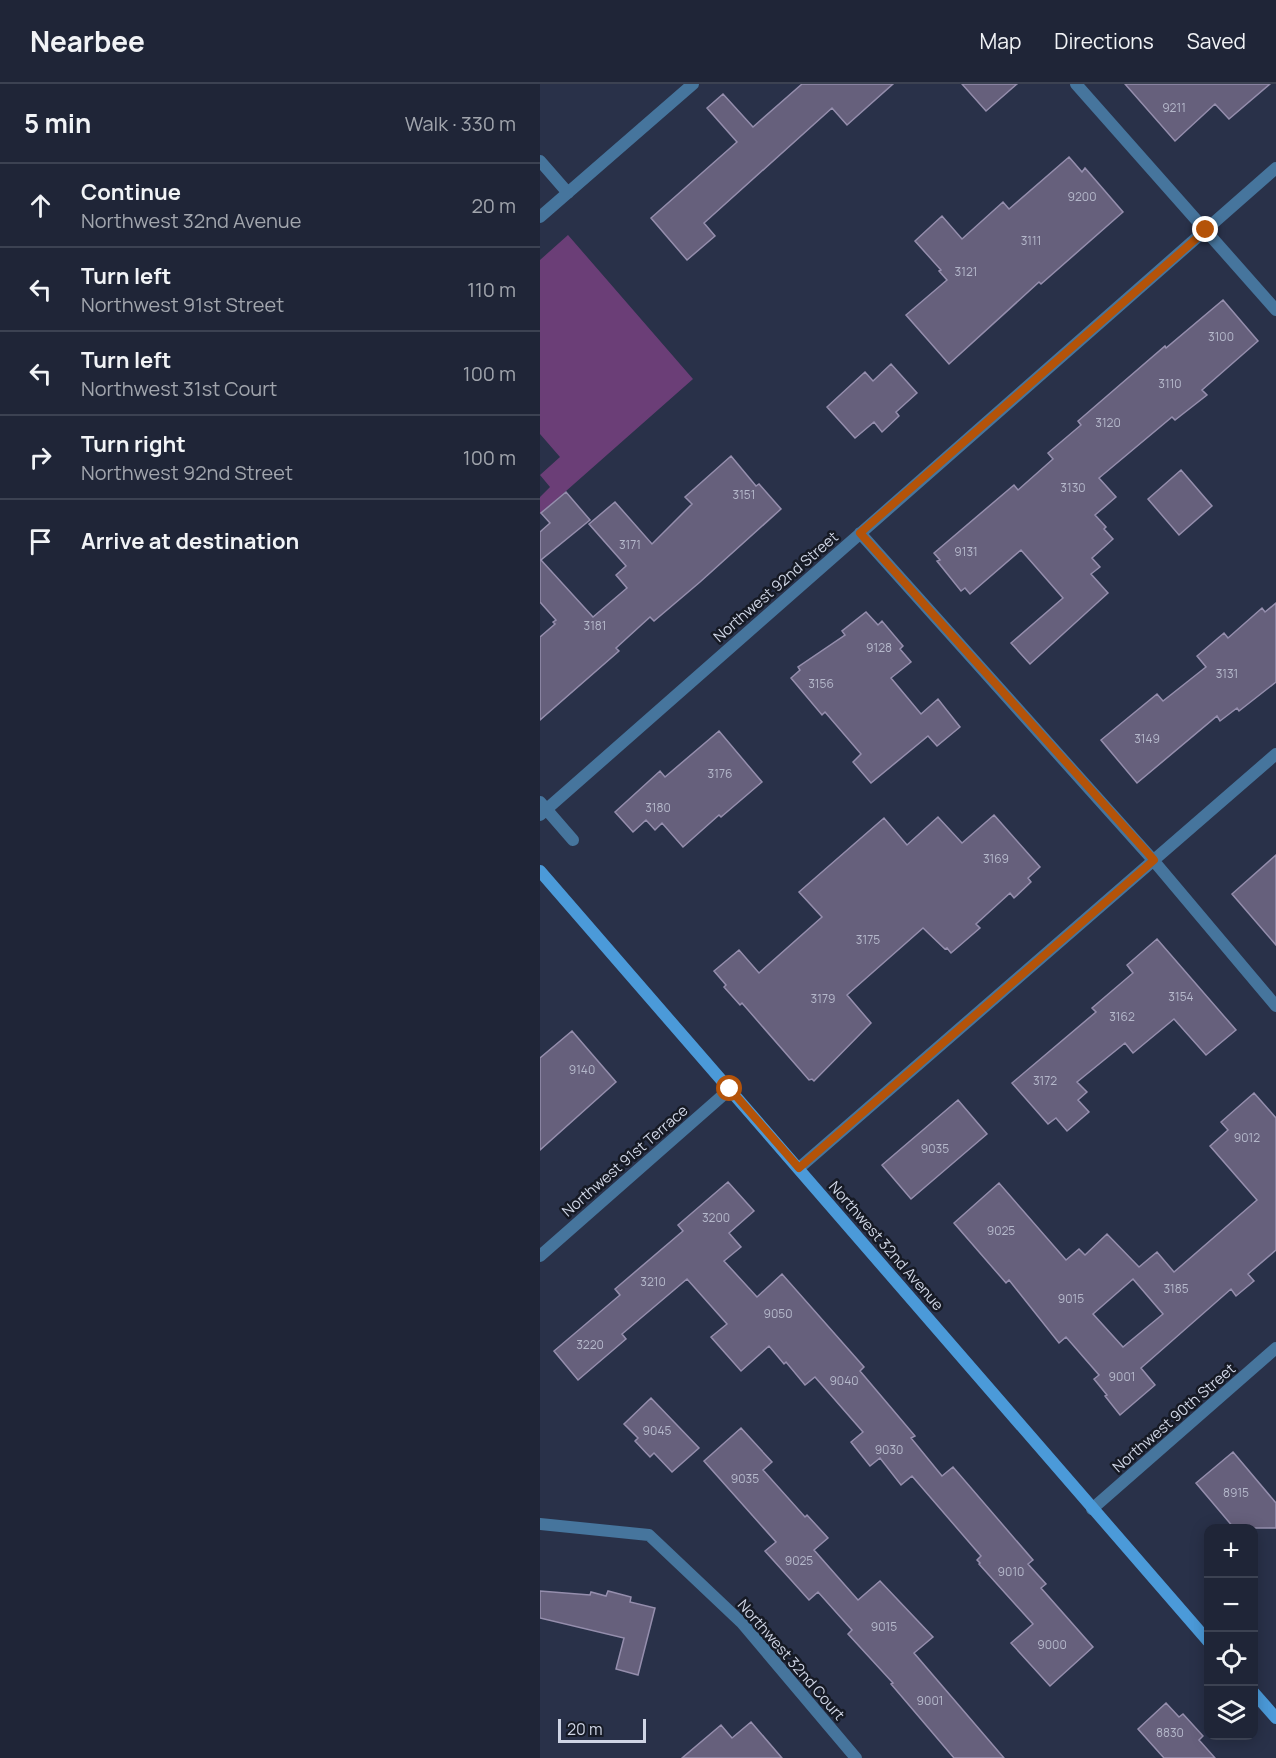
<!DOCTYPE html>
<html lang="en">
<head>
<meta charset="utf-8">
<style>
	:root { --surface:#1f2537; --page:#272d3f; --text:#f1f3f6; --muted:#a1a5ad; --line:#3c4252 }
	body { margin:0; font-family:Manrope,sans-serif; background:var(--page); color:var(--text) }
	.controls { position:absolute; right:18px; bottom:18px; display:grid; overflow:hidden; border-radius:12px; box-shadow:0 3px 15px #0003 }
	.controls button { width:54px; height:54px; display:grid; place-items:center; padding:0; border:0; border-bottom:2px solid var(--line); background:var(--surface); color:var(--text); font:30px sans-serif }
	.scale { position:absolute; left:18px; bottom:15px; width:88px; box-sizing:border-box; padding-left:6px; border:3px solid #cfd5e5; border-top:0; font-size:16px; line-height:21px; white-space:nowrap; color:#cfd5e5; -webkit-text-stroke:4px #161a25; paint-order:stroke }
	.stop { position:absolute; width:18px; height:18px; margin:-14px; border:4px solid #b45309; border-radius:50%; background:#fff }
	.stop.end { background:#b45309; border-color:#fff; box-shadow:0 2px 6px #0008 }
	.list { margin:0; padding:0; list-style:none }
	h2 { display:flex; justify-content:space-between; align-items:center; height:78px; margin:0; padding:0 24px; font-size:26px }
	h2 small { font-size:20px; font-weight:400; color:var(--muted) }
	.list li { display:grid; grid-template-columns:39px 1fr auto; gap:18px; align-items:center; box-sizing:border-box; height:84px; padding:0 24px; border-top:2px solid var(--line) }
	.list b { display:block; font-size:22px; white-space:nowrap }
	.list p { margin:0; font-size:20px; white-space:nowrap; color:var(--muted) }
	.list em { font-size:20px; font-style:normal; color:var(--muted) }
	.icon { flex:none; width:33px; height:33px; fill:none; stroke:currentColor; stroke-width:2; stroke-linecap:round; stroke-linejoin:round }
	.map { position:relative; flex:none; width:736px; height:1674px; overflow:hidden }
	header { display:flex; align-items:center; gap:36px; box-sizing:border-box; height:84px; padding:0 30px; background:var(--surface); border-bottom:2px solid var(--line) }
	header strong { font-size:28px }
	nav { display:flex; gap:33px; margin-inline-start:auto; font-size:21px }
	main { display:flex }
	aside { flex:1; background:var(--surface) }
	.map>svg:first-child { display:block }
	.green { fill:#6b3e77 }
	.building { fill:#66607c; stroke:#958ead; stroke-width:1.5; fill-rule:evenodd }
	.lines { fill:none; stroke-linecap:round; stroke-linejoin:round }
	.street { stroke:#46759d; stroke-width:12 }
	.secondary { stroke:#4b9ad9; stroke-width:12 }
	.route { stroke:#b45309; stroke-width:8 }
	.labels { text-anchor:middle; stroke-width:5; stroke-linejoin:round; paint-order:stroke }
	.number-label { font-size:12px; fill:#b5b8cb }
	.street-label { font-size:15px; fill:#cfd5e5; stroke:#161a25 }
</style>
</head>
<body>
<header>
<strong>Nearbee</strong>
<nav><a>Map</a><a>Directions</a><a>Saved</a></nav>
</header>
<main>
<aside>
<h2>5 min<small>Walk · 330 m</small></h2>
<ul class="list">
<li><svg class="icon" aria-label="ahead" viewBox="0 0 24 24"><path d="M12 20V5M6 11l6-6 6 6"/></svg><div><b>Continue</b><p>Northwest 32nd Avenue</p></div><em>20 m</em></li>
<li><svg class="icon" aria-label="left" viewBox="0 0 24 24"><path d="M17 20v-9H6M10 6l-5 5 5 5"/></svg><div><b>Turn left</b><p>Northwest 91st Street</p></div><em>110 m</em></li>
<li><svg class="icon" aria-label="left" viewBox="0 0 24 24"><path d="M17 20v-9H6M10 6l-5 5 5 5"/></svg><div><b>Turn left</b><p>Northwest 31st Court</p></div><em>100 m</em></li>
<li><svg class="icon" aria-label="right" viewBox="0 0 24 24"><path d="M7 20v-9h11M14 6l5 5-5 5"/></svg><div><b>Turn right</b><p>Northwest 92nd Street</p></div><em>100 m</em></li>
<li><svg class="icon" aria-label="arrive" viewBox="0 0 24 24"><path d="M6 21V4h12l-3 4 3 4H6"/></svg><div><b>Arrive at destination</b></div></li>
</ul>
</aside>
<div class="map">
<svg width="736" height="1674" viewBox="0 0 736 1674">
	<rect width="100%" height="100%" fill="#293149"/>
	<!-- green -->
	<path class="green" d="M28,151l125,144 -153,135v-17l10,-10 -10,-12 20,-18 -20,-23v-174z"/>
	<!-- building -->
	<path class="building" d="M262,0h91l-46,41 -15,-17 -128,115 11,13 -28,24 -36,-42 86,-76 -30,-34 16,-14 30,33z
		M422,0h55l-31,27z
		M585,0h145l-41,35 -14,-15 -40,37z
		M529,73l13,15 3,-4 38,44 -82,72 -2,-2 -90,82 -43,-49 41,-35 -8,-9 2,-1 -26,-29 27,-25 20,23 41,-37 6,7z
		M683,216l35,41 -56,49 5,5 -32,25 -3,-3 -73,61 17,19 -21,18 11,12 -2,2 9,10 -21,19 8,9 -9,7 17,19 -78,71 -19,-21 52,-45 -42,-48 -51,44 -5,-6 -4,3 -24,-30 3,-1 -6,-7 80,-68 4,5 35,-31 -5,-6 33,-28 -3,-4 87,-75 1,2z
		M351,280l26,29 -21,19 3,4 -17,16 -8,-10 -19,16 -28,-31 38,-35 8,9z
		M191,372l25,30 3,-2 22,25 -81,73 -46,39 -4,-4 -34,31 3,3 -79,69v-83l15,-13 -2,-2 3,-2 -16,-18v-70l10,-9 -9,-10 25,-21 24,28 -49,40 52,57 34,-29 -11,-13 10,-9 -37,-42 26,-22 37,42 40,-40 -7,-7z
		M641,386l31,36 -33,29 -31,-36z
		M736,519v79l-37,29 -2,-3 -17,13 -3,-5 -80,67 -36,-43 56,-46 6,7 43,-34 -9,-11 27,-23 4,5 34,-30 3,4z
		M326,528l12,13 4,-4 21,25 -3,3 11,13 -20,16 30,36 17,-15 22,28 -23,19 -9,-10 -57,47 -18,-21 8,-8 -36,-42 -3,3 -31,-37 9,-8 -2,-3 47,-32 -3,-4z
		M179,647l43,51 -41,35 -2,-2 -36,32 -21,-24 -7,7 -9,-10 -13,12 -18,-20 45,-41 5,6z
		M454,731l46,52 -12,11 3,4 -17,16 -4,-5 -34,31 4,4 -29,25 -4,-5 -2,1 -22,-21 -76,67 24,28 -57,58 -2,-2 -3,1 -67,-77 -2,2 -16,-18 2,-2 -12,-14 25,-21 20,23 63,-56 -23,-25 85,-74 23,27 31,-28 24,26z
		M736,771v90l-44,-51z
		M617,855l79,91 -30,25 -32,-36 -41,34 -8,-10 -48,39 10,10 -9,8 11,12 -22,19 -11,-13 -8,6 -36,-41 84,-71 -4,-4 41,-35 -6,-8z
		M32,947l44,51 -76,68v-92z
		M714,1009l22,25v132l-28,24 6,7 -18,15 -5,-7 -90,79 14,17 -35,30 -15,-19 2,-1 -13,-16 5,-4 -33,-38 -7,6 -50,-63 -3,3 -52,-60 45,-40 67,77 13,-11 6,6 22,-21 32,33 18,-15 17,20 83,-72 -47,-54 18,-16 -7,-8zM593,1195l30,35 -40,33 -30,-33z
		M418,1016l29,34 -76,65 -29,-34z
		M188,1098l26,29 -25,22 12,14 -17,14 33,36 25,-23 82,93 -4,4 55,65 -4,2 31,38 11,-9 80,93 -5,4 18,20 -5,4 52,59 -43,39 -39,-43 22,-19 -54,-60 1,-1 -3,-3 4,-4 -69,-80 -11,9 -21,-27 -10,8 -19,-24 12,-10 -48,-55 -10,8 -19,-23 -2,2 -15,-18 -28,25 -30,-34 16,-13 -40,-45 -65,55 4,5 -48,41 -24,-29 66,-56 -5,-6 68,-58 -5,-6z
		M111,1314l48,50 -27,24 -18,-19 -4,4 -15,-16 3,-3 -14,-14z
		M201,1344l31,34 -9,8 42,47 2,-2 21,23 -14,12 44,50 22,-19 53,56 -19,16 90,105h-50l-63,-74 2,-1 -45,-49 4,-4 -34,-38 -9,8 -44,-49 11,-9 -72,-81z
		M693,1368l43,51v25h-42l-38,-45z
		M0,1507l50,4 1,-3 15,4 2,-5 23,6 -1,5 25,6 -17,67 -22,-6 8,-31 -84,-20z
		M626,1619l13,14 4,-3 20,22 -4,4 16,18h-51l-26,-29z
		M211,1638l31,36h-100l39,-33 11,13z"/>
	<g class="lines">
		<!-- street -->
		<path class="street" d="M536,0l200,226
			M0,77l28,32
			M0,133l153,-133
			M320,449l293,327 123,146
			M0,718l33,38
			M0,731l736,-647
			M259,1084l477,-414
			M0,1172l190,-167
			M552,1425l184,-161
			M0,1440l109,11 93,88 114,135"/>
		<!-- secondary -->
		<path class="secondary" d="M0,787l668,770
			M714,1609l22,25"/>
	</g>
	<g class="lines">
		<!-- route -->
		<path class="route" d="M190,1005l69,79 355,-308 -294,-327 346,-303"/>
	</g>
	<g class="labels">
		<!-- number labels -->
		<g class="number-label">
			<text x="634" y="28">9211</text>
			<text x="542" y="117">9200</text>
			<text x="491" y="161">3111</text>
			<text x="426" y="192">3121</text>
			<text x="681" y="257">3100</text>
			<text x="630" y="304">3110</text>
			<text x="568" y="343">3120</text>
			<text x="533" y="408">3130</text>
			<text x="204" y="415">3151</text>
			<text x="90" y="465">3171</text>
			<text x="426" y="472">9131</text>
			<text x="55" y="546">3181</text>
			<text x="339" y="568">9128</text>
			<text x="687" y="594">3131</text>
			<text x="281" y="604">3156</text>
			<text x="607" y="659">3149</text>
			<text x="180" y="694">3176</text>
			<text x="118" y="728">3180</text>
			<text x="456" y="779">3169</text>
			<text x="328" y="860">3175</text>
			<text x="641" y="917">3154</text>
			<text x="283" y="919">3179</text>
			<text x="582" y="937">3162</text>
			<text x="42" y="990">9140</text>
			<text x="505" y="1001">3172</text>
			<text x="707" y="1058">9012</text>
			<text x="395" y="1069">9035</text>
			<text x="176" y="1138">3200</text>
			<text x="461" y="1151">9025</text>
			<text x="113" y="1202">3210</text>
			<text x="636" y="1209">3185</text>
			<text x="531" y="1219">9015</text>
			<text x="238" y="1234">9050</text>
			<text x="50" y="1265">3220</text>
			<text x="582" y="1297">9001</text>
			<text x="304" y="1301">9040</text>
			<text x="117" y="1351">9045</text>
			<text x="349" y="1370">9030</text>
			<text x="205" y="1399">9035</text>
			<text x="696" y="1413">8915</text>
			<text x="259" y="1481">9025</text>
			<text x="471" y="1492">9010</text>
			<text x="344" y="1547">9015</text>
			<text x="512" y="1565">9000</text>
			<text x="390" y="1621">9001</text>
			<text x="630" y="1653">8830</text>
		</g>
		<!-- street labels -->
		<g class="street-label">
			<text transform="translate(236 503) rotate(-41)" y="5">Northwest 92nd Street</text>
			<text transform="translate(85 1077) rotate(-41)" y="5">Northwest 91st Terrace</text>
			<text transform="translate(346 1162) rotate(49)" y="5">Northwest 32nd Avenue</text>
			<text transform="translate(634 1334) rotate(-41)" y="5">Northwest 90th Street</text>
			<text transform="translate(251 1576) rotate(49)" y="5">Northwest 32nd Court</text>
		</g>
	</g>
</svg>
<div class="controls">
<button>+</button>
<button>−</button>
<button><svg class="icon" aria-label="locate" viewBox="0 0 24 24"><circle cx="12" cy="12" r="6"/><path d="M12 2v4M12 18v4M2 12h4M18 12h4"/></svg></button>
<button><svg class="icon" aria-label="layers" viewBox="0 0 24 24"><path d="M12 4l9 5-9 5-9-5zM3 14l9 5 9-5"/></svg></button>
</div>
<div class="scale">20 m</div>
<div class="stop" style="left:190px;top:1005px"></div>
<div class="stop end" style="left:666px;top:146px"></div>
</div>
</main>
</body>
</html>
